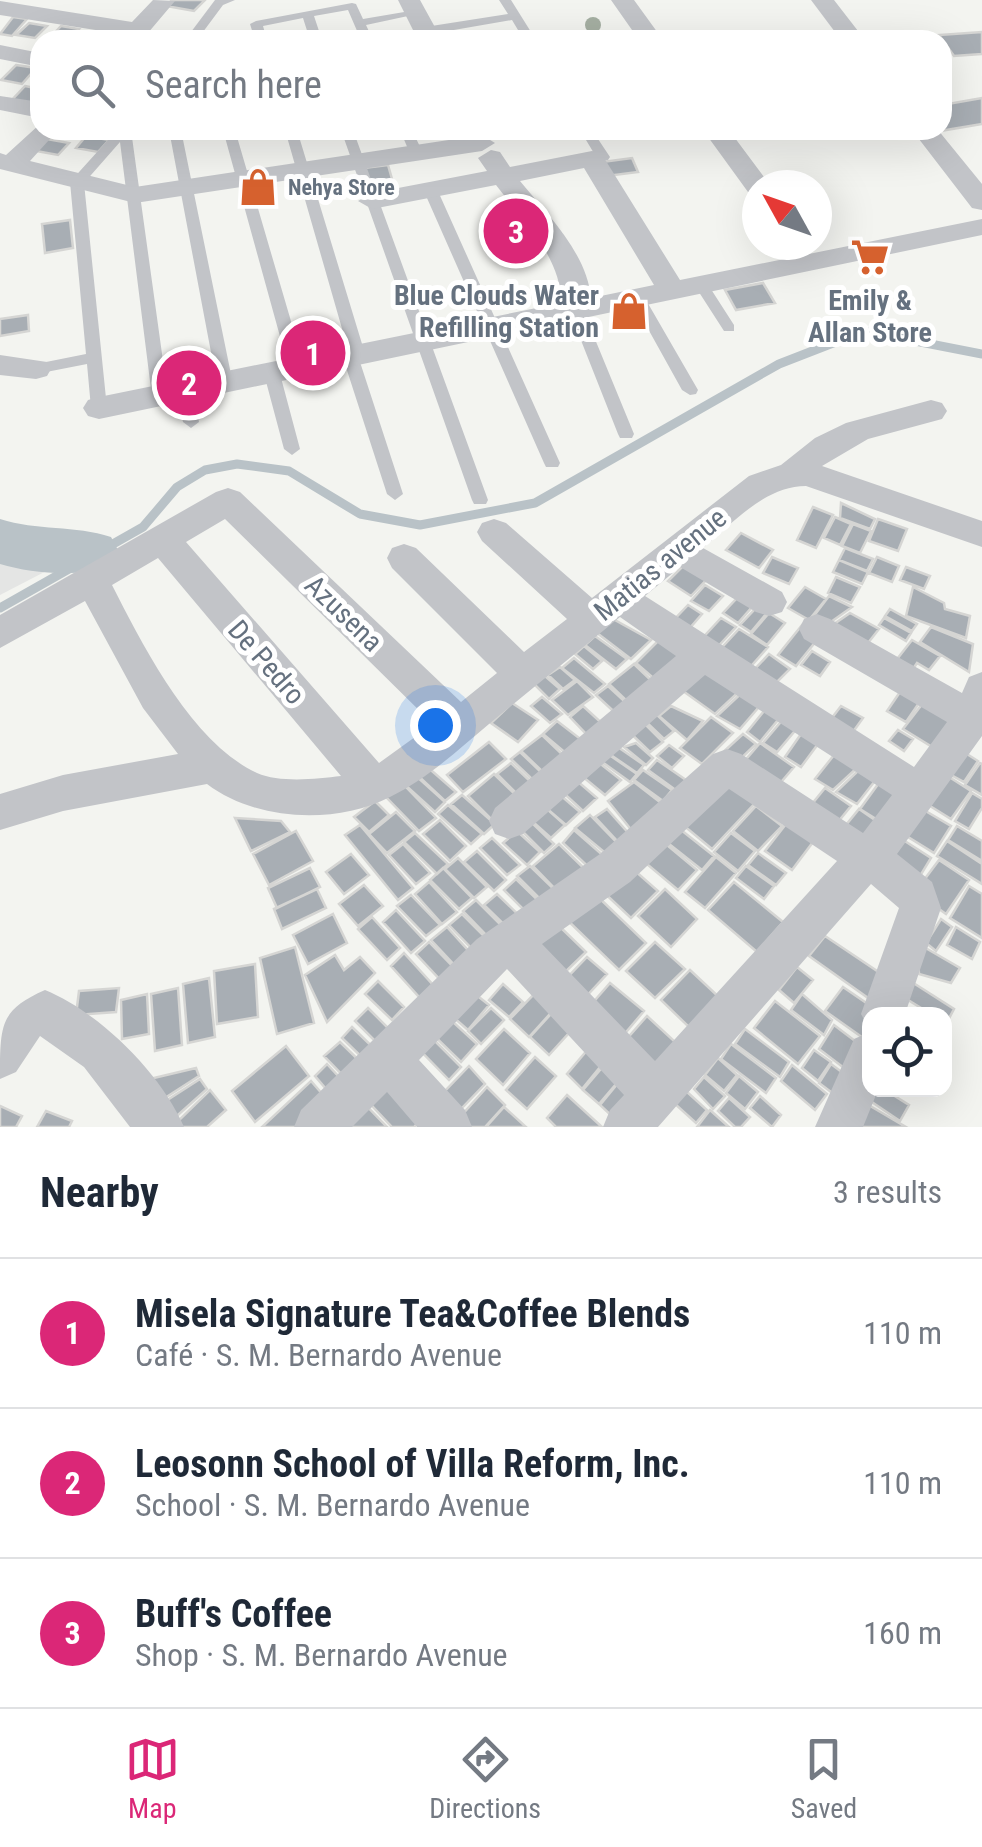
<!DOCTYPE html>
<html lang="en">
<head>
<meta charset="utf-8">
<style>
	:root { --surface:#fff; --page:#f2f2f3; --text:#1f2937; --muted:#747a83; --line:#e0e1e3; --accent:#db2777 }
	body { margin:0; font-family:"Roboto Condensed",sans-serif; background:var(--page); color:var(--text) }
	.controls { position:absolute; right:30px; bottom:30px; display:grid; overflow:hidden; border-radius:20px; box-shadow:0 10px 40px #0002 }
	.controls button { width:90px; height:90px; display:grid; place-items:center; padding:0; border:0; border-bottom:2px solid var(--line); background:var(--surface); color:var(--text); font:50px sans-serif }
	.compass { position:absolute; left:742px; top:170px; width:90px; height:90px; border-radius:50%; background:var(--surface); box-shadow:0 10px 40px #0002; rotate:310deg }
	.you { position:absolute; left:435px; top:725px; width:35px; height:35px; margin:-25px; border:8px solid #fff; border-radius:50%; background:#1a73e8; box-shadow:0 0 0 15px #1a73e833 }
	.badge { display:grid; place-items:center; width:65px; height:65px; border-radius:50%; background:var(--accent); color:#fff; font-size:32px; font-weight:700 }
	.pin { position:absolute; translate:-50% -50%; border:5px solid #fff; box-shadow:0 2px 10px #0006 }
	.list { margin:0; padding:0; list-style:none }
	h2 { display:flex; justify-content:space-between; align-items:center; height:130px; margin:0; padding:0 40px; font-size:42px }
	h2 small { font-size:32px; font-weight:400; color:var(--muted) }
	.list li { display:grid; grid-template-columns:65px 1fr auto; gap:30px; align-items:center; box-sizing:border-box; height:150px; padding:0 40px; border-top:2px solid var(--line) }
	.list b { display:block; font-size:38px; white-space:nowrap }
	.list p { margin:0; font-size:32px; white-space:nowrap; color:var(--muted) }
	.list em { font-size:32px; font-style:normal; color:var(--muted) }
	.icon { flex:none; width:55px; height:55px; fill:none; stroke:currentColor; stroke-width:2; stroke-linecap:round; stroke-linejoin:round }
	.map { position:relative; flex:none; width:982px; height:1127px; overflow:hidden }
	.search { position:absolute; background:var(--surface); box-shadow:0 10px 40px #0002; left:30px; right:30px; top:30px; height:110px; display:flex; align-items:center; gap:25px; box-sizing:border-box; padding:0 35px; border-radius:30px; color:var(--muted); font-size:38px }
	.sheet { height:580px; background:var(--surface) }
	nav { display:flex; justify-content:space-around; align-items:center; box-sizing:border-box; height:140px; border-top:2px solid var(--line); background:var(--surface); font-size:28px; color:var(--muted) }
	nav a { display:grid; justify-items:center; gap:5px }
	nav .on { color:var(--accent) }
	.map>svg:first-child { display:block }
	.built { fill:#e4e5e4 }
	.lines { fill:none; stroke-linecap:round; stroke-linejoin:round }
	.stream { stroke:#b9c2c7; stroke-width:9 }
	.river { fill:#b9c2c7; fill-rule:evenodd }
	.building { fill:#a8aeb4; stroke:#d5d5d3; stroke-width:2.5 }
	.service { fill:#c2c4c8; fill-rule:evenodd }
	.minor { fill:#c2c4c8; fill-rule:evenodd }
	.tree { fill:#a5afa2 }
	.labels { text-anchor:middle; stroke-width:10; stroke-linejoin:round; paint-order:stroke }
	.far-poi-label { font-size:22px; font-weight:bold; fill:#65717f; stroke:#fff; text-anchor:start }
	.poi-label { font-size:28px; font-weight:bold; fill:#65717f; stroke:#fff; text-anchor:end }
	.street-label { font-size:28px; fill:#65717f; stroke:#fff }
</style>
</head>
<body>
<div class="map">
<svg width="982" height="1127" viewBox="0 0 982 1127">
	<rect width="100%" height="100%" fill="#f3f4f0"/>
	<!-- built -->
	<path class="built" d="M0,557l56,9 -56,29z"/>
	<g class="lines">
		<!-- stream -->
		<path class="stream" d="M0,608l143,-81 34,-40 28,-17 32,-6 52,7 71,43 60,11 115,-22 244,-139 85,-33 118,23"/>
		<!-- river -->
		<path class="river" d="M0,519c37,12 75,6 111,18l8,15 -8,15c-32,10 -78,7 -111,-3z"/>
	</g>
	<!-- building -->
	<path class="building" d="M172,0h33l-11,11 -28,-5z
		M13,17l14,2 -15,17 -12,-2z
		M29,23l18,3 -12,12 -19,-3z
		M61,26l18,3 -10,11 -20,-1z
		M982,32v22l-28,2 -15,-21z
		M16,65l20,3 -14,16 -21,-4z
		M25,86l15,3v6l-9,11 -21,-4z
		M982,98v26l-48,8 -1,-2h9v-25z
		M86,136l23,4 -11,12 -22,-4z
		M47,139l22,4 -11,12 -22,-4z
		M632,158l6,14 -31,4 -5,-14z
		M388,165l6,21 -25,3 -5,-21z
		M70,220l3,28 -28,5 -3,-29z
		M763,283l12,20 -39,7 -11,-20z
		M28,315l1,16 -29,5v-17z
		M841,503l34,16 -5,10 -30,-11z
		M813,507l20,8 -17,33 -19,-8z
		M835,517l16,7 -11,21 -16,-7z
		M878,519l29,10 -9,22 -29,-10z
		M853,524l18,7 -11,22 -18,-7z
		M741,533l32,17 -14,18 -33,-18z
		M845,548l28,11 -6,12 -28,-11z
		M772,557l26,11 -9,16 -26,-11z
		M877,557l22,9 -7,16 -23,-9z
		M839,560l29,12 -6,12 -29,-12z
		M687,562l23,14 -19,20 -23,-15z
		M906,567l24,9 -6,13 -24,-9z
		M836,577l24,10 -9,16 -23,-10z
		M705,585l18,11 -14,15 -18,-10z
		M805,587l21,12 -17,21 -21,-12z
		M913,587l31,16 1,6 25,7 -4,22 -60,-22z
		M829,596l23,11 -31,22 -11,-8z
		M737,598l15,9 -14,16 -15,-10z
		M688,605l14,9 -20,23 -15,-10z
		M756,608l10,6 -15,18 -11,-7z
		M890,609l27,15 -5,7 -27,-15z
		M769,613l16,10 -18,22 -16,-11z
		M850,613l29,16 -18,23 -37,-21z
		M721,618l15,9 -24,26 -15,-9z
		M884,618l27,15 -5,8 -27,-16z
		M613,619l38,21 -20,19 -34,-26z
		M802,625l19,10 -25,31 -18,-11z
		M931,627l42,17 -4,28 -49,-30z
		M739,629l29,18 -23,26 -30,-18z
		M595,636l32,23 -11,10 -31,-24z
		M660,639l26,19 -27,25 -23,-20z
		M912,640l28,16 -11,14 -12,-7 -10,15 -17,-10z
		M584,646l18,15 -9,8 -18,-15z
		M812,651l18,11 -10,14 -19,-11z
		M769,654l21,15 -18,18 -21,-14z
		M574,658l31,26 -11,9 -32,-25z
		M707,661l38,25 -30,28 -39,-28z
		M634,664l22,21 -25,20 -22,-21z
		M560,667l15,13 -12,9 -15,-14z
		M545,676l15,13 -11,10 -15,-15z
		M577,681l16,16 -25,18 -16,-15z
		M608,686l27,25 -12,9 -27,-25z
		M748,687l17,13 -25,29 -23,-13z
		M900,692l19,11 -13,19 -19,-11z
		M542,697l20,17 -12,9 -19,-17z
		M512,703l26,17 -20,22 -27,-19z
		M923,703l39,24 -20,26 -39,-24z
		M583,706l23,21 -15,12 -21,-22z
		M671,706l32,15 -16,19 -28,-24z
		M768,706l14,9 -22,27 -13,-10z
		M841,706l22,12 -13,18 -22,-13z
		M653,711l21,20 -10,8 -21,-20z
		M711,717l22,16 -31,31 -22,-16z
		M785,717l14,9 -22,26 -14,-9z
		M639,718l24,24 -13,10 -25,-24z
		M557,721l26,20 -15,14 -25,-21z
		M898,730l15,9 -9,12 -15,-10z
		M743,734l13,10 -23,22 -13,-11z
		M801,734l17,10 -17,23 -16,-10z
		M542,735l22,21 -20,17 -23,-22z
		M489,742l17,17 -43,33 -16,-17z
		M612,743l32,22 -7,8 -32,-22z
		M636,743l17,15 -7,7 -22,-18z
		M760,743l34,24 -24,28 -34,-24z
		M669,745l15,11 -12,12 -15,-12z
		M959,749l19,12 -14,21 -20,-11z
		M838,750l20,17 -25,23 -18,-11z
		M520,752l23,22 -9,7 -23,-22z
		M605,752l32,22 -7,8 -32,-23z
		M593,758l28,22 -16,15 -28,-23z
		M657,760l29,20 -9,11 -29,-21z
		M511,763l21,20 -14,12 -21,-21z
		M980,763l2,1v31l-17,-10z
		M424,764l32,28 -11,9 -31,-29z
		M861,768l17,9 -21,27 -21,-12z
		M643,770l29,20 -9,11 -29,-21z
		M943,773l28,18 -20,28 -29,-18z
		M414,774l31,28 -10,10 -32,-29z
		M494,774l28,27 -27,22 -27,-27z
		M569,774l28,24 -14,13 -27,-25z
		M884,776l23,14 -23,34 -24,-15z
		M728,779l29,22 -45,48 -29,-24z
		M634,782l31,24 -32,26 -25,-31z
		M403,784l33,34 -17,13 -33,-34z
		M552,788l28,24 -14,13 -28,-24z
		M825,788l26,18 -22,27 -26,-18z
		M972,793l10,6v9l-13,21 -14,-8z
		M462,795l33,29 -11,10 -33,-30z
		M375,801l14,14 -20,17 -15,-15z
		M538,801l27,24 -14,13 -27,-24z
		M448,805l34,29 -11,10 -33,-30z
		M756,806l26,20 -24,25 -25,-20z
		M917,806l34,20 -17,27 -34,-21z
		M607,809l24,27 -11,8 -25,-27z
		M859,809l26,18 -21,28 -27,-19z
		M396,812l19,19 -28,22 -18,-19z
		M590,815l36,37 -11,9 -40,-33z
		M235,818l46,3 9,11 -39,19z
		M528,819l26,25 -10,9 -26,-26z
		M440,820l26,26 -16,15 -27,-27z
		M786,824l27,18 -21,28 -27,-19z
		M360,825l53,63 -15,12 -53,-65z
		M676,826l38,30 -12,14 -38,-30z
		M957,826l25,15v20l-34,-21z
		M574,830l40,35 -15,12 -36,-34z
		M296,831l17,30 -44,24 -16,-31z
		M517,831l23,21 -13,13 -24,-22z
		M415,833l33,31 -11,10 -33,-32z
		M731,833l24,18 -17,20 -24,-19z
		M897,836l34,22 -17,28 -35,-23z
		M492,838l28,27 -13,10 -27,-27z
		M661,840l36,30 -19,20 -36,-30z
		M947,841l35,23v20l-45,-28z
		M403,844l27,29 -14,11 -27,-29z
		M559,844l34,33 -28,22 -32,-33z
		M477,851l29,29 -12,11 -30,-29z
		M758,853l28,20 -10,12 -28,-20z
		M351,854l18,21 -25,19 -18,-22z
		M716,857l20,16 -31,35 -20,-16z
		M458,858l29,29 -13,11 -29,-29z
		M939,860l30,20 -23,34 -31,-22z
		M626,863l32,28 -27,27 -32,-30z
		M530,866l30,29 -13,11 -30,-30z
		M746,866l28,20 -10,13 -28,-21z
		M310,868l10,19 -43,21 -9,-20z
		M443,868l29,30 -13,11 -29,-29z
		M516,879l31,30 -13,11 -30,-30z
		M429,882l28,30 -15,12 -27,-30z
		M734,882l49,40 -26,30 -49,-42z
		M364,885l19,21 -25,20 -19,-22z
		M969,886l13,8v44l-32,-20z
		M317,889l9,19 -44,21 -8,-20z
		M665,889l32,30 -26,28 -33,-31z
		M592,891l54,52 -27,27 -55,-53z
		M497,894l30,29 -12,12 -31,-30z
		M411,895l29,30 -14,11 -29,-30z
		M476,900l30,30 -13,12 -30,-31z
		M396,910l29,31 -14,12 -28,-31z
		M333,914l14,29 -39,21 -15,-29z
		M462,914l30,30 -13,12 -30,-31z
		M372,917l28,31 -13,12 -29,-31z
		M941,919l11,8 -16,24 -10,-8z
		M555,922l31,30 -26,25 -32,-30z
		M447,927l28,31 -15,13 -29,-31z
		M956,927l24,15 -8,17 -25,-14z
		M825,936l64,43 -11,26 -69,-49z
		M429,942l31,32 -14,12 -30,-32z
		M655,942l30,27 -30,29 -29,-27z
		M917,943l43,25 -9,15 -32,-9z
		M295,947l19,76 -37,11 -17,-76z
		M404,953l30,33 -14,12 -29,-32z
		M335,955l9,15 16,-13 15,16 -48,49 -22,-47z
		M587,957l20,17 -26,28 -19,-19z
		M255,964l3,53 -41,7 -3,-53z
		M797,967l16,13 -19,23 -15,-13z
		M690,970l30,28 -29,31 -30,-29z
		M904,977l50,32 -8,15 -2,-10h-13l-36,-22z
		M209,978l6,59 -27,6 -5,-59z
		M378,981l26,26 -12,13 -27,-26z
		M610,983l34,28 -28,33 -34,-29z
		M503,984l20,18 -14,15 -20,-17z
		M465,986l24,19 -21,25 -23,-20z
		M541,987l18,17 -30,33 -19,-18z
		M843,987l35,24 -8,3 -4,26 -41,-29z
		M119,988l-3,24 -40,3 3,-24z
		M178,988l4,57 -27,6 -4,-57z
		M147,994l2,40 -27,5 -1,-39z
		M802,994l30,26 -8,15 -33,-25z
		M775,1001l45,35 -22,28 -44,-36z
		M560,1004l19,18 -30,33 -19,-18z
		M368,1008l27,27 -13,13 -27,-27z
		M491,1008l13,12 -23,24 -13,-13z
		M440,1010l37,34 -16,18 -37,-36z
		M647,1016l39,36 -29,35 -40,-37z
		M834,1025l29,22 -15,24 -29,-22z
		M352,1027l34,33 -10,11 -34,-33z
		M422,1028l39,39 -12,13 -39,-40z
		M504,1029l26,24 -27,32 -27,-26z
		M745,1029l44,33 -9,15 -45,-33z
		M340,1042l32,31 -16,16 -32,-33z
		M731,1044l45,34 -10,15 -45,-34z
		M286,1046l23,30 -54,46 -23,-31z
		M589,1048l16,13 -23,28 -15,-15z
		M814,1050l17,12 -13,19 -16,-13z
		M535,1057l21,19 -29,33 -21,-19z
		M718,1058l19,17 -13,16 -19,-16z
		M606,1063l16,14 -23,27 -16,-14z
		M327,1064l25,27 -14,12 -23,-27z
		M831,1064l16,12 -12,19 -16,-12z
		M792,1065l35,29 -12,16 -34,-29z
		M469,1066l16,18 -24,25 -17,-17z
		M196,1068l3,8 -45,29 -13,-24z
		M383,1069l43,45 -12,13h-22l-33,-35z
		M739,1076l19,16 -13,17 -19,-16z
		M623,1077l16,15 -23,28 -16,-15z
		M704,1077l21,19 -12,13 -19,-20z
		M200,1079l7,10 -38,34 -14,-15z
		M311,1081l19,22 -25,24h-43z
		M487,1087l18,18 -20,22h-34z
		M210,1090l16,20 -19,17h-35z
		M870,1090h15l24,15 -9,16 -40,-27z
		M686,1091l21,19 -11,13 -21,-19z
		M567,1095l35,32h-46l-9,-9z
		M760,1096l21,19 -9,12 -22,-19z
		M358,1097l29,30h-34l-12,-14z
		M729,1098l21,19 -9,10h-6l-17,-16z
		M860,1100l46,27h-58z
		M0,1106l22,10 -6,11h-16z
		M504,1107l22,20h-40z
		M710,1110l19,17h-32z
		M46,1111l26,10 -3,6h-32z"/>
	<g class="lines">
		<!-- service -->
		<path class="service" d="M215,0h20l-12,5 -26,35h-12z
			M499,0h12l25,40h-12l-12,-20 -87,15 -6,-4 6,-4 83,-13z
			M352,3l4,1 7,15 53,-9 6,3 -56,12 7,15h-12l-13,-30 -34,6 8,24h-12l-7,-22 -40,8 4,14h-12l-5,-16 6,-3z
			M117,130h14l37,267 -8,5 -8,-5 -32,-255 -36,41 23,225 -8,6 -8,-6 -4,-44 -51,10 -8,-5 8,-5 50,-10 -16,-172z
			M169,130h12l52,254 -8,5 -8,-5z
			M223,130h12l70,239 -3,4h-10l-3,-4z
			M285,130h12l69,227 -6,5 43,132 -8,6 -8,-6 -44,-136 6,-5z
			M341,130h12l135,370 -2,4h-12l-2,-4z
			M400,130h12l11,23 -2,3h-10z
			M580,130h12l18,27 -2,3 -21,2v-6l8,-1z
			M430,185l7,4 123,274 -2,4h-12l-2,-4 -121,-274z
			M702,281l5,2 27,42v6h-10l-29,-45z
			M639,295l7,5 52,90 -2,4 -6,1 -8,-5 -50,-90z
			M576,305l7,5 51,124 -2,4h-12l-2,-4 -49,-124z
			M272,369l8,5 20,75 -8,6 -8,-6 -20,-75z
			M185,387l8,5 6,30 -8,6 -8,-6 -6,-30z"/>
		<!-- minor -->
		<path class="minor" d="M153,0l22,1 -33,39h-25l4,-6 -121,-19v-14l132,21z
			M398,0h22l22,40h-24z
			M611,0h23l29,40h-24z
			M811,0h23l31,40h-24z
			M0,45l40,8v14l-40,-8z
			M0,96l40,6v16l-40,-8z
			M40,124v6h18l-28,31 105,26 347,-52 13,8 -13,8 -347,52 -135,-34v-16l6,2z
			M703,130h26l41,55h-13v9l-9,-2z
			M912,130h26l44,54v26l-10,-2z
			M491,150l9,2 10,15 82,-16 9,2 79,127 302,-61v16l-883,184 -11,-3 -5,-8 5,-8 11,-3 462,-94c1,-45 -39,-84 -65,-118l-124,24 -14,-8 14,-8 115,-22 -9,-13zM584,168l70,117 -63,13c-4,-45 -44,-84 -71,-117z
			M0,355l47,7 4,7 -4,7 -11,3 -36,-4z
			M931,400l11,3 5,8 -5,8 -74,20 -46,27 160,55v26l-176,-61c-41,0 -73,37 -103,62l79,44 5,10 -5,10 -13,4 -13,-4 -76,-45 -35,29 269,171 33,-45 -143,-83 -5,-10 5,-10 13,-5 13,5 132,74 7,-16 13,-5v64l-85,118 35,28 9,26 -36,106h-35v17l-9,-17 38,-106 -28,-24 -213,243h-55l7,-17 14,-15 -117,-126 -88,91 46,50 7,17h-55l-30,-35 -35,35h-58l7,-17 176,-171 123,-85 113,-100 14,-5 14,5 122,79 29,-38 -187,-120 -182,159 -14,5 -14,-5 -6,-13 6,-13 181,-152 -56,-39c-44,36 -87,71 -131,107 -31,26 -62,55 -99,73 -55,28 -134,24 -183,-13l-144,27 -63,19v-36l63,-19 115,-21 -35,-46 -58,-107 -85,47v-33l216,-123 12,-4 12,4 221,210 36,-29 -105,-105 -5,-10 5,-10 12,-4 12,4 108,104 43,-33 -85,-78 -5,-9 5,-9 12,-4 12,4 86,75 157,-122 32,-11 34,-27 31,-15zM225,519l208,205 -54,39 -193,-221zM158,558l183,218c-25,3 -61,7 -84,-3 -65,-30 -114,-127 -145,-188zM729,789l108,72 -182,200 -113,-117 88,-62z
			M45,990c54,22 116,83 139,137h-54l-46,-60 -44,-31 -24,36 -16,7c0,-55 0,-69 45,-89z
			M870,1032v58h8l-15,37h-48l39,-88z"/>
	</g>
	<!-- trees -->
	<circle class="tree" cx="593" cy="25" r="8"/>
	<!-- icons -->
	<defs>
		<g id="shop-bare" transform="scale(3)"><path d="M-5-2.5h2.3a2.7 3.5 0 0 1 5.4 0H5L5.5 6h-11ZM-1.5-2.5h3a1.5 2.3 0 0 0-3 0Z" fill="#d6612e" stroke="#fff" stroke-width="2.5" paint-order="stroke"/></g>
		<g id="supermarket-bare" transform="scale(3)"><path d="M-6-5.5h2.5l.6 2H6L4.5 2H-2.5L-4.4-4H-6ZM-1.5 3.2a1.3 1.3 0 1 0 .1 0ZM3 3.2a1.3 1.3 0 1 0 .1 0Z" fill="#d6612e" stroke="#fff" stroke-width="2.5" paint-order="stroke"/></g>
	</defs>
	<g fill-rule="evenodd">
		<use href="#shop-bare" x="258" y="187"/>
		<use href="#supermarket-bare" x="870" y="257"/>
		<use href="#shop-bare" x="629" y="311"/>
	</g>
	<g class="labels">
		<!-- far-poi labels -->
		<g class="far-poi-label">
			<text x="288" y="195">Nehya Store</text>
		</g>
		<!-- poi labels -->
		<g class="poi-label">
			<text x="599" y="305">Blue Clouds Water<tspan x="599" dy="32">Refilling Station</tspan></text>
			<text x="870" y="310" text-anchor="middle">Emily &amp;<tspan x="870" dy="32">Allan Store</tspan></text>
		</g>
		<!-- street labels -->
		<g class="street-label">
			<text transform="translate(660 564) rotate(-39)" y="10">Matias avenue</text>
			<text transform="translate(344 613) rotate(44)" y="10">Azusena</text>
			<text transform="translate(267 662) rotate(49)" y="10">De Pedro</text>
		</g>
	</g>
</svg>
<div class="controls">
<button><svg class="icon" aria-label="locate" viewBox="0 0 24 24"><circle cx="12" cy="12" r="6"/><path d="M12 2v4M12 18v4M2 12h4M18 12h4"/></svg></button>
</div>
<svg class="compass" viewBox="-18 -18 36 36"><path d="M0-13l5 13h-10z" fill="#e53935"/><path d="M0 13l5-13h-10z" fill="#747a83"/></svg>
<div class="you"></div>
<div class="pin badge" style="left:313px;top:353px">1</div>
<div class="pin badge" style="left:189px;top:383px">2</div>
<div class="pin badge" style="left:516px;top:231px">3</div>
<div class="search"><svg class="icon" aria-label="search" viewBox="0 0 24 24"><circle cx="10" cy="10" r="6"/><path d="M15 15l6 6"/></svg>Search here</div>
</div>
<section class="sheet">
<h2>Nearby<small>3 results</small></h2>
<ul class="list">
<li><span class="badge">1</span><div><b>Misela Signature Tea&amp;Coffee Blends</b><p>Café · S. M. Bernardo Avenue</p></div><em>110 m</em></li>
<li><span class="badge">2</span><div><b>Leosonn School of Villa Reform, Inc.</b><p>School · S. M. Bernardo Avenue</p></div><em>110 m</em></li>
<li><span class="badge">3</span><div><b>Buff's Coffee</b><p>Shop · S. M. Bernardo Avenue</p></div><em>160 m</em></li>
</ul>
</section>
<nav>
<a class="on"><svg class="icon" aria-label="map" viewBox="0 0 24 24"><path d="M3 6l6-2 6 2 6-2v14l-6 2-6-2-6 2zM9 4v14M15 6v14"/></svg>Map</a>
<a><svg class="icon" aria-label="directions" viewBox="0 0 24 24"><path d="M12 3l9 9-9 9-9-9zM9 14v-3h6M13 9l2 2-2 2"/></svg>Directions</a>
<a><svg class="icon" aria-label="saved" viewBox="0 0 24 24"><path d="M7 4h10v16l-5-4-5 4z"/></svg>Saved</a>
</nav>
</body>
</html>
